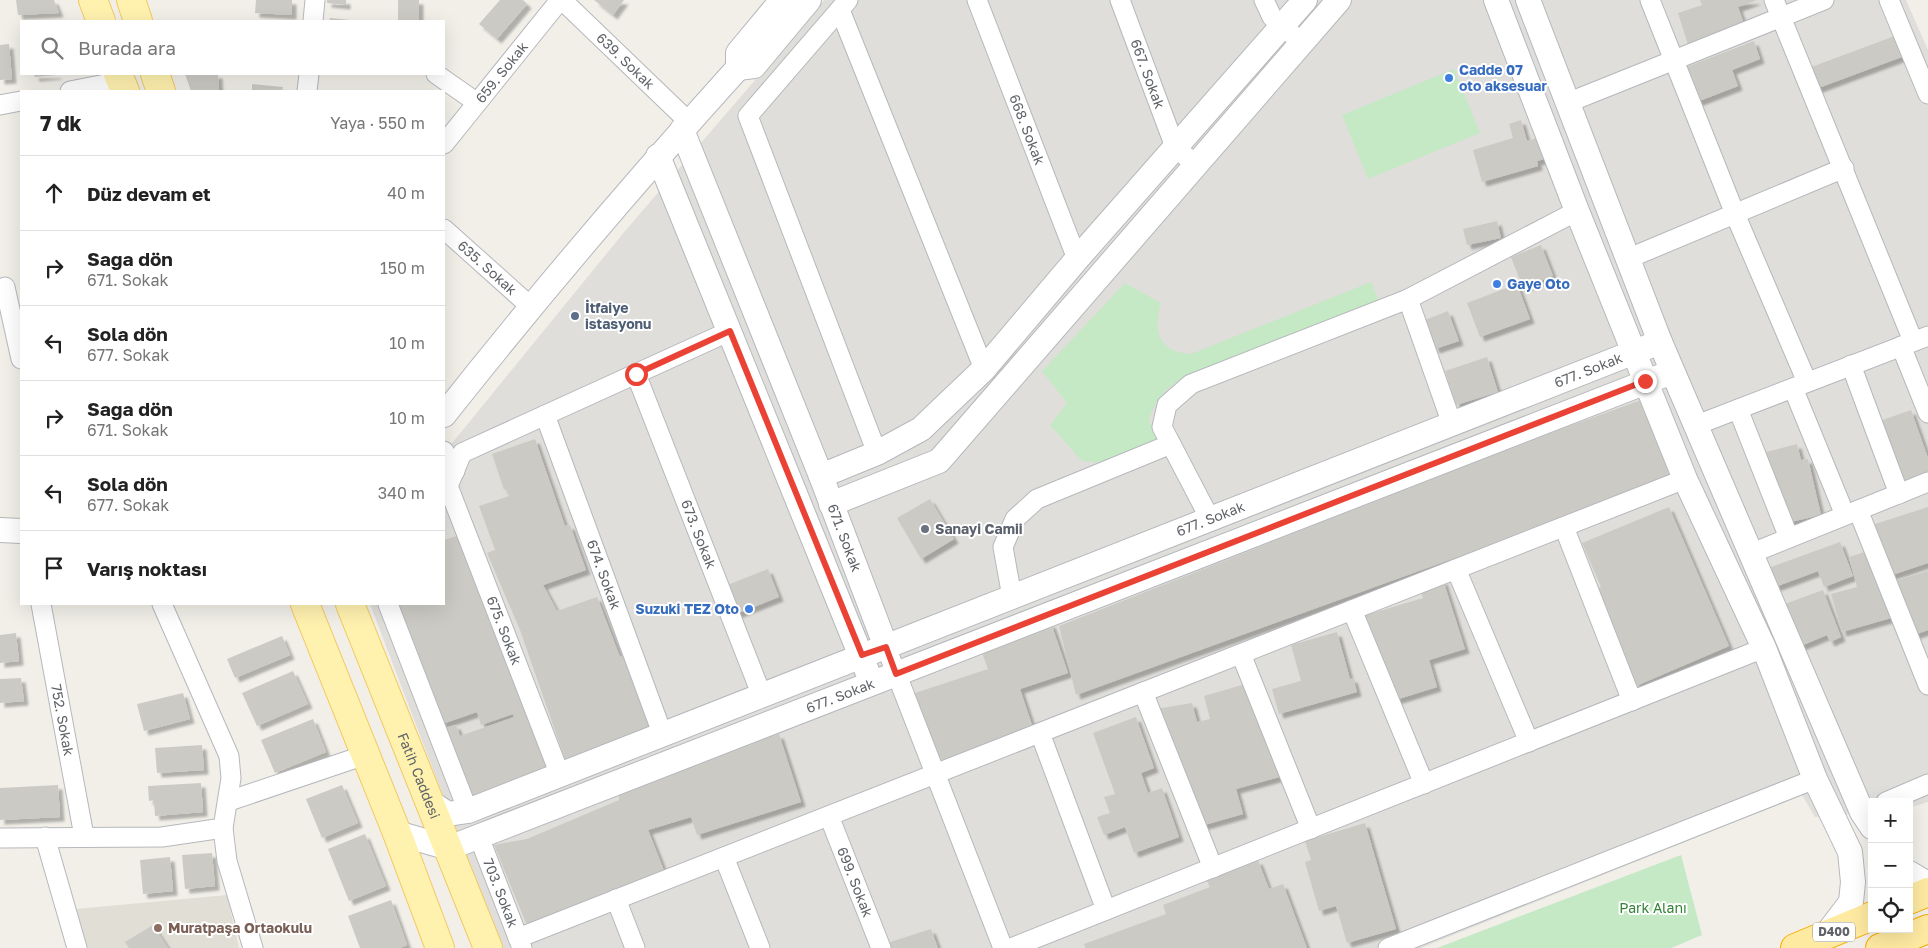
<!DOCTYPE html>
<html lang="tr">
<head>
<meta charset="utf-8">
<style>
	:root { --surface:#fff; --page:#f6f6f6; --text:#222; --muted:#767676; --line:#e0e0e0 }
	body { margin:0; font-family:"Golos Text",sans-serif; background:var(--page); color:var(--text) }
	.controls { position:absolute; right:15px; bottom:15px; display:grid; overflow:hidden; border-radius:0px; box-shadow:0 5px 20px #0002 }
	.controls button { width:45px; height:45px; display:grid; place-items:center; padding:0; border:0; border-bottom:1px solid var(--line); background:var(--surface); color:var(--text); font:25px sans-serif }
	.stop { position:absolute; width:15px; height:15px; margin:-11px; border:4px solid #ea4335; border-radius:50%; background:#fff }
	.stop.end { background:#ea4335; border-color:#fff; box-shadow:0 1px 5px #0008 }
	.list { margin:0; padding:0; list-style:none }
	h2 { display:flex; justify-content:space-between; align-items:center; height:65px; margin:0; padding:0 20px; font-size:21px }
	h2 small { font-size:16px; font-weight:400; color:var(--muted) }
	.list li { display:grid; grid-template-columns:32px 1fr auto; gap:15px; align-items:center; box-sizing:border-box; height:75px; padding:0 20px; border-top:1px solid var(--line) }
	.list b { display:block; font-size:19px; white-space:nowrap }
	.list p { margin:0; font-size:16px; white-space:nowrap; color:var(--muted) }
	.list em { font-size:16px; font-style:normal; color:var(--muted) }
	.icon { flex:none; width:28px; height:28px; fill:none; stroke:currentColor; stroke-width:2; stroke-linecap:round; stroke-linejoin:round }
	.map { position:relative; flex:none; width:1928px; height:948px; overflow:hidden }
	.search { position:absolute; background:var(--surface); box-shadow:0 5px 20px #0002; left:20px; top:20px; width:425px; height:55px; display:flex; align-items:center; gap:12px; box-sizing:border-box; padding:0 18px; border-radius:0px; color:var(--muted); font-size:19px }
	.panel { position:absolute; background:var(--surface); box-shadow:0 5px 20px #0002; left:20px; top:90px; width:425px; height:515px; border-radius:0px }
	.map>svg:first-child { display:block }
	.industrial { fill:#e0deda }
	.education { fill:#e1ded6 }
	.green { fill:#c5e8c5 }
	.building { fill:#cccac5; filter:url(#shadow) }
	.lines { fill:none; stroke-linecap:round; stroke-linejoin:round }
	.minor-casing { stroke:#b5b8bc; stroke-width:21 }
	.tertiary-casing { stroke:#b5b8bc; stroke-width:26 }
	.primary-casing { stroke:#f2c960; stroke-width:30 }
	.trunk-casing { stroke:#f9ab00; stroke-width:30 }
	.minor { stroke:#fff; stroke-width:19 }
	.tertiary { stroke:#fff; stroke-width:24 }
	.primary { stroke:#fff2af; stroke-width:28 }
	.trunk { stroke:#feeaa1; stroke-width:28 }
	.route { stroke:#ea4335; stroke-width:6 }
	.shop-dot { fill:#3f7fe0; stroke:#fff; stroke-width:2 }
	.service-dot { fill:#5c6f8a; stroke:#fff; stroke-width:2 }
	.worship-dot { fill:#6b7280; stroke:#fff; stroke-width:2 }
	.education-dot { fill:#8d6e63; stroke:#fff; stroke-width:2 }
	.labels { text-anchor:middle; stroke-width:4; stroke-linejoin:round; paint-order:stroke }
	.shield { fill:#fff; stroke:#8f9295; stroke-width:1 }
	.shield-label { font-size:12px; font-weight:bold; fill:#5f6368 }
	.street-label { font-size:14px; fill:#5f6368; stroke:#fff }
	.shop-label { font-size:14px; font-weight:bold; fill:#366cbe; stroke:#fff; text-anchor:start }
	.service-label { font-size:14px; font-weight:bold; fill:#4e5e75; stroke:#fff; text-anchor:start }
	.worship-label { font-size:14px; font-weight:bold; fill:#5b616d; stroke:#fff; text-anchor:start }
	.park-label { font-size:14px; fill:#348238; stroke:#fff }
	.education-label { font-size:14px; font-weight:bold; fill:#785e54; stroke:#fff; text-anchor:start }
</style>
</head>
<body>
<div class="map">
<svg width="1928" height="948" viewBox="0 0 1928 948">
	<defs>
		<filter id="shadow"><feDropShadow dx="4.5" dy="4.5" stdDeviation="1" flood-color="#0004"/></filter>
	</defs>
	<rect width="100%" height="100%" fill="#f1efe8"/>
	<!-- industrial -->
	<path class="industrial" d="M824,0h1082l22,50v752l-19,6v-6h-37v10l-57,5 -13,-22 -381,153h-920l-131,-344h74v-151l181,-222z"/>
	<!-- education -->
	<path class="education" d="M227,895l12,53h-153l-10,-39z"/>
	<!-- green -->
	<path class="green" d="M1454,69l26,64 -112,46 -26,-64z
		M1371,282l8,19 -183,70c-24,12 -40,23 -47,50l10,16 -53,26 -24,-2 -32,-36 17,-22 -25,-32 83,-88 36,20c-9,28 -2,49 30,51z
		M1681,855l21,80 -31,13h-234z"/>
	<!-- building -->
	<path class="building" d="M16,0h38l5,13 -41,2z
		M256,0h36v15l-37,-2z
		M327,0h19v5l-19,-2z
		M398,0h21v21h-21z
		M500,0h23l4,4 -30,35 -18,-15z
		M594,0h30l-11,15z
		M1700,0h57l-19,7 8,22 -57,19 -11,-35 24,-8z
		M330,18l21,2v1h-22z
		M1900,34l7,21 -94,35 -7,-21z
		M1754,41l6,18 -28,11 6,16 -44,17 -13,-34z
		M9,44l3,35 -12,1v-35z
		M34,74h23v1l-22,2z
		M185,74h33l1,17h-28z
		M252,84l31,3 -1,4h-30z
		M1521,120l6,21 19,-6 6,22 -15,4 1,5 -56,16 -9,-32 40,-12 -4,-14z
		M1497,221l4,17 -34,7 -4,-16z
		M1541,245l12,31 -30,12 -12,-31z
		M1517,284l13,35 -50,18 -13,-34z
		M1448,311l11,30 -24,8 -10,-29z
		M1487,357l11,35 -42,13 -11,-34z
		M1644,399l29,80 -597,216 -17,-69 466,-184z
		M1911,410l17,48v16l-32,11 -22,-62z
		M535,439l30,87 5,-1 16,45 -43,15 14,26 40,-14 23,60 5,-2 28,80 -86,30 -47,-135 -33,-77 8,-3 -16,-44 30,-10 -3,-7 -2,1 -12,-36z
		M1797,444l4,16 7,-1 13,56 -35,8 -20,-71z
		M930,499l24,40 -33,20 -24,-41z
		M1669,507l60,139 -93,40 -41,-96 6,-3 -19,-44z
		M1928,507v56l-39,13 -17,-51z
		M463,534l85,240 -77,27 -26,-73 11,-3 4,11 54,-19 -1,-3 -32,11 -4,-13 -35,12 -47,-120h49v-64z
		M1840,542l13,34 -29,11 -6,-16 -43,16 -7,-19z
		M1868,551l15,51 3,-1 5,17 -49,14 -11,-38 26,-7 -8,-30z
		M768,569l11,28 -43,17 -11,-28z
		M1928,571v59l-17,6 -17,-55z
		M1443,580l22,69 -36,11 8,27 -45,14 -29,-85 60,-18 -4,-11z
		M1823,590l18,47 -11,5 -3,-7 -29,12 -16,-42z
		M1051,623l17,50 -48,16 15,45 -98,32 -25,-72 76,-25 -8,-22z
		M1337,632l13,47 3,-1 4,14 -78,22 -7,-25 29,-8 -10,-36z
		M16,633l3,28 -19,2v-28z
		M282,636l8,19 -55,23 -8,-19z
		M293,671l15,33 -51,22 -15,-33z
		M21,678l3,23 -24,2v-24z
		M1249,683l34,93 -47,13 7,25 -42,12 -45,-117 36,-6 5,19 13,-3 -6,-23z
		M183,693l7,26 -46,12 -7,-27z
		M1136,717l18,51 -13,5 7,20 14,-5 17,49 -45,16 -9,-26 -21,8 -7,-18 13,-4 -6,-16 11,-3 -22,-61z
		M313,719l13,33 -51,21 -14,-33z
		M779,734l22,68 -104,33 -6,-18 -43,13 19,48 -141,45 -32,-78 33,-6 92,-39v-15z
		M202,745l2,25 -47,3 -2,-25z
		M201,783l2,29 -48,4 -1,-16 -5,1 -1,-15z
		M58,785l2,32 -60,3v-32z
		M342,785l16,38 -36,15 -16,-39z
		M1365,823l31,106 -49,14 -11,-37 -17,5 -14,-49 6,-2 -6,-19z
		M365,834l21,52 -37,15 -21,-52z
		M212,853l3,33 -30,3 -3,-34z
		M170,857l3,34 -30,3 -3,-34z
		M1258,860l11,29 14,-5 24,64h-222l-1,-4 82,-30 -3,-9 47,-18 -4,-8z
		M391,900l16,45 -8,3h-39l-12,-32z
		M153,925l15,23h-39l-4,-6z
		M931,929l7,19h-49l-2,-5z"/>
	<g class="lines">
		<!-- minor casing -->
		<g class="minor-casing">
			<g id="minor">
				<path id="s1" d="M562,0l127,122"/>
				<path d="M848,0l-100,116 129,337"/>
				<path id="s2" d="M977,0l100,259"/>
				<path id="s3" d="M1120,0l55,147 22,19"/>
				<path d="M1264,0l8,17 30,26"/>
				<path d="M1650,0l85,214 72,168"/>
				<path d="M1774,0l139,341"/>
				<path d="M1889,0l39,94"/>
				<path d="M840,10l144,359"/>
				<path d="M313,21l2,-21"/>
				<path d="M436,74l40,28"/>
				<path d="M70,91l51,-10"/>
				<path d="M307,91l2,-17"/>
				<path d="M1567,103l257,-103"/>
				<path d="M0,105l21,-4"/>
				<path id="s4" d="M444,144l116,-144"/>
				<path id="s5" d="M444,229l86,77"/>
				<path d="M1627,259l217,-91"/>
				<path d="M5,287l16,72"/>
				<path d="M1408,299l44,125"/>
				<path d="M1901,346l27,67"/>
				<path d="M1851,365l48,129"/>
				<path id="s6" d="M636,374l126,322"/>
				<path d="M1793,388l52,127"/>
				<path d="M1738,409l51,129"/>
				<path id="s7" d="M545,415l117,318"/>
				<path d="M1694,426l234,-90"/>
				<path d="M444,451l11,20"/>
				<path id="s8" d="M448,486l112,289"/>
				<path d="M444,490l4,-4 14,-33 268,-122"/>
				<path d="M1858,510l70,175"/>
				<path d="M1210,519l-48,-92 5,-22 24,-21 217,-85 169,-88"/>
				<path d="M1564,527l68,174"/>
				<path d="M1752,553l176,-71"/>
				<path d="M1456,569l73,173"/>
				<path d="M1012,597l-9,-50 12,-28 22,-20 134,-55"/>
				<path id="s9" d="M41,604l43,232"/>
				<path d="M162,604l67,152 2,22 -8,50 4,33 26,87"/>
				<path d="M388,604l80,207"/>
				<path d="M1352,610l72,174"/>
				<path d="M886,647l117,301"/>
				<path d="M1241,654l70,175"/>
				<path d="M1143,692l70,176"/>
				<path d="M1040,733l66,177"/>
				<path d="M229,801l136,-46"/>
				<path d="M1886,802l42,-18"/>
				<path id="s10" d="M829,816l52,132"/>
				<path d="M45,837l32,111"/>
				<path id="s11" d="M479,837l43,111"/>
				<path d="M0,838l162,-1 61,-9"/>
				<path d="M724,857l36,91"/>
				<path d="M616,899l19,49"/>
				<path d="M518,938l1167,-459"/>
				<path d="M1011,948l753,-300"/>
				<path d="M1388,948l427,-169"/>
			</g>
		</g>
		<!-- tertiary casing -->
		<g class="tertiary-casing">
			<g id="tertiary">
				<path d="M1496,0l81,211 108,268 79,169 51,131 35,73 3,30 -2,20 -25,33"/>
				<path d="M1528,0l132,342 202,470 10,15"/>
				<path d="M738,68l16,-2 55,-66"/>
				<path id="s12" d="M682,130l139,346 65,171"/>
				<path d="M658,156l209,515"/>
				<path d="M444,415c94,-119 192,-234 294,-347v-15l44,-53"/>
				<path d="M821,476l56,-23 44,-24 63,-60 93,-110 228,-259"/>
				<path d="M831,504l108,-43 400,-461"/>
				<path d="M0,530l21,1"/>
				<path id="s13" d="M428,801l20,13 20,-3 1192,-469"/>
				<path id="s14" d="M397,833l52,15 1223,-476"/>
				<path d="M1909,873l19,11"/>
			</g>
		</g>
		<!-- primary casing -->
		<g class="primary-casing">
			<g id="primary">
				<path d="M93,0l8,21"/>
				<path d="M131,0l7,21"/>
				<path d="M118,74l7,17"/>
				<path d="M155,74l6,17"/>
				<path d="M305,604l92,229 43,115"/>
				<path id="s15" d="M350,604l138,344"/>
			</g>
		</g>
		<!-- trunk casing -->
		<g class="trunk-casing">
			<path id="trunk" d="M1909,900l19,-8
				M1795,948l77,-32
				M1880,948l48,-19"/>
		</g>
		<!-- minor -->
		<use href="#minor" class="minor"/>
		<!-- tertiary -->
		<use href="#tertiary" class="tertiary"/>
		<!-- primary -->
		<use href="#primary" class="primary"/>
		<!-- trunk -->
		<use href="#trunk" class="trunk"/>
	</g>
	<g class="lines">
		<!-- route -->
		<path class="route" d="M636,374l94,-43 132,324 24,-8 10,27 749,-293"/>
	</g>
	<!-- markers -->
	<g class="shop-dot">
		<circle cx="1449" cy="78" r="5"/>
		<circle cx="1497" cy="284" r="5"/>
		<circle cx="749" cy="609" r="5"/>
	</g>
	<circle class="service-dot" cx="575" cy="316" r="5"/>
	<circle class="worship-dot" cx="925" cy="529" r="5"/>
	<circle class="education-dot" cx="158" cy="928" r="5"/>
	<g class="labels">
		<!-- shield labels -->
		<rect class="shield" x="1813" y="922.5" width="42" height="19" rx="4"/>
		<g class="shield-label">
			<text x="1834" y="936">D400</text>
		</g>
		<!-- street labels -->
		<g class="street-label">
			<text dy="5" stroke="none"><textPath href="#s1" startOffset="88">639. Sokak</textPath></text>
			<text dy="5" stroke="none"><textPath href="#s4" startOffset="92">659. Sokak</textPath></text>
			<text dy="5" stroke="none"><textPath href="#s3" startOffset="79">667. Sokak</textPath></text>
			<text dy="5" stroke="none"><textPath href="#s2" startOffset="139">668. Sokak</textPath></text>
			<text dy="5" stroke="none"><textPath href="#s5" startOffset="58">635. Sokak</textPath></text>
			<text dy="5" stroke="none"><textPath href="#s13" startOffset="1248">677. Sokak</textPath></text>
			<text dy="5" stroke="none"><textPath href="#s13" startOffset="842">677. Sokak</textPath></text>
			<text dy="5" stroke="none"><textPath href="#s6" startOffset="172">673. Sokak</textPath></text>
			<text dy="5" stroke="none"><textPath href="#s12" startOffset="439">671. Sokak</textPath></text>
			<text dy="5" stroke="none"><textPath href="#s7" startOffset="170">674. Sokak</textPath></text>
			<text dy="5" stroke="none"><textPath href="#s8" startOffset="155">675. Sokak</textPath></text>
			<text dy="5" stroke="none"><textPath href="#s14" startOffset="474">677. Sokak</textPath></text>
			<text dy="5" stroke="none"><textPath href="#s9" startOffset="118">752. Sokak</textPath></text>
			<text dy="5" stroke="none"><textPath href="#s15" startOffset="185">Fatih Caddesi</textPath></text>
			<text dy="5" stroke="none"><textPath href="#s10" startOffset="71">699. Sokak</textPath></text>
			<text dy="5" stroke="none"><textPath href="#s11" startOffset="60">703. Sokak</textPath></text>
		</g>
		<!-- shop labels -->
		<g class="shop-label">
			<text x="1459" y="75">Cadde 07<tspan x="1459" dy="16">oto aksesuar</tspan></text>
			<text x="1507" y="289">Gaye Oto</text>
			<text x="739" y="614" text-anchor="end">Suzuki TEZ Oto</text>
		</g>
		<!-- service labels -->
		<g class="service-label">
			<text x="585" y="313">İtfaiye<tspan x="585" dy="16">istasyonu</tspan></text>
		</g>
		<!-- worship labels -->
		<g class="worship-label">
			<text x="935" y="534">Sanayi Camii</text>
		</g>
		<!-- park labels -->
		<g class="park-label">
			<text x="1653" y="913">Park Alanı</text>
		</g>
		<!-- education labels -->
		<g class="education-label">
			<text x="168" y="933">Muratpaşa Ortaokulu</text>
		</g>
	</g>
</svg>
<div class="controls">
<button>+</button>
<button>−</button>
<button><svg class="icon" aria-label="locate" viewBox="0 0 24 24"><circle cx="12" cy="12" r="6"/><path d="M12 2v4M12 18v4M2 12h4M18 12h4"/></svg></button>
</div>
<div class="stop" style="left:636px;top:374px"></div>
<div class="stop end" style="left:1645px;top:381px"></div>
<div class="search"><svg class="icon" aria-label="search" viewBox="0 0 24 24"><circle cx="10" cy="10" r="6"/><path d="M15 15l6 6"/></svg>Burada ara</div>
<section class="panel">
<h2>7 dk<small>Yaya · 550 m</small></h2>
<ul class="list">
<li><svg class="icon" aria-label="ahead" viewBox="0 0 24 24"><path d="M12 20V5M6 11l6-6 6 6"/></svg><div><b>Düz devam et</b></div><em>40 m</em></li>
<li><svg class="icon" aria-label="right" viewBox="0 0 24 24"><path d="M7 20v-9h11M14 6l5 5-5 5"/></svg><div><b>Sağa dön</b><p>671. Sokak</p></div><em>150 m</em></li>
<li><svg class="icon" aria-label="left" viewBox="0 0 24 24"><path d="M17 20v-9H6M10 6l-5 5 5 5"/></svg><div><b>Sola dön</b><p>677. Sokak</p></div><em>10 m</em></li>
<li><svg class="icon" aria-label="right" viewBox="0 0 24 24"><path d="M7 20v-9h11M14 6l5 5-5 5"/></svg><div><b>Sağa dön</b><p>671. Sokak</p></div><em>10 m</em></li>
<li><svg class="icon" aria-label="left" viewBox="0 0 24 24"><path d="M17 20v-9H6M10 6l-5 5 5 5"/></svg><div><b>Sola dön</b><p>677. Sokak</p></div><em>340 m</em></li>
<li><svg class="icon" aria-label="arrive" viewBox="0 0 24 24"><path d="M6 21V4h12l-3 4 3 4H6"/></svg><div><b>Varış noktası</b></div></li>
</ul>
</section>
</div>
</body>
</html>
